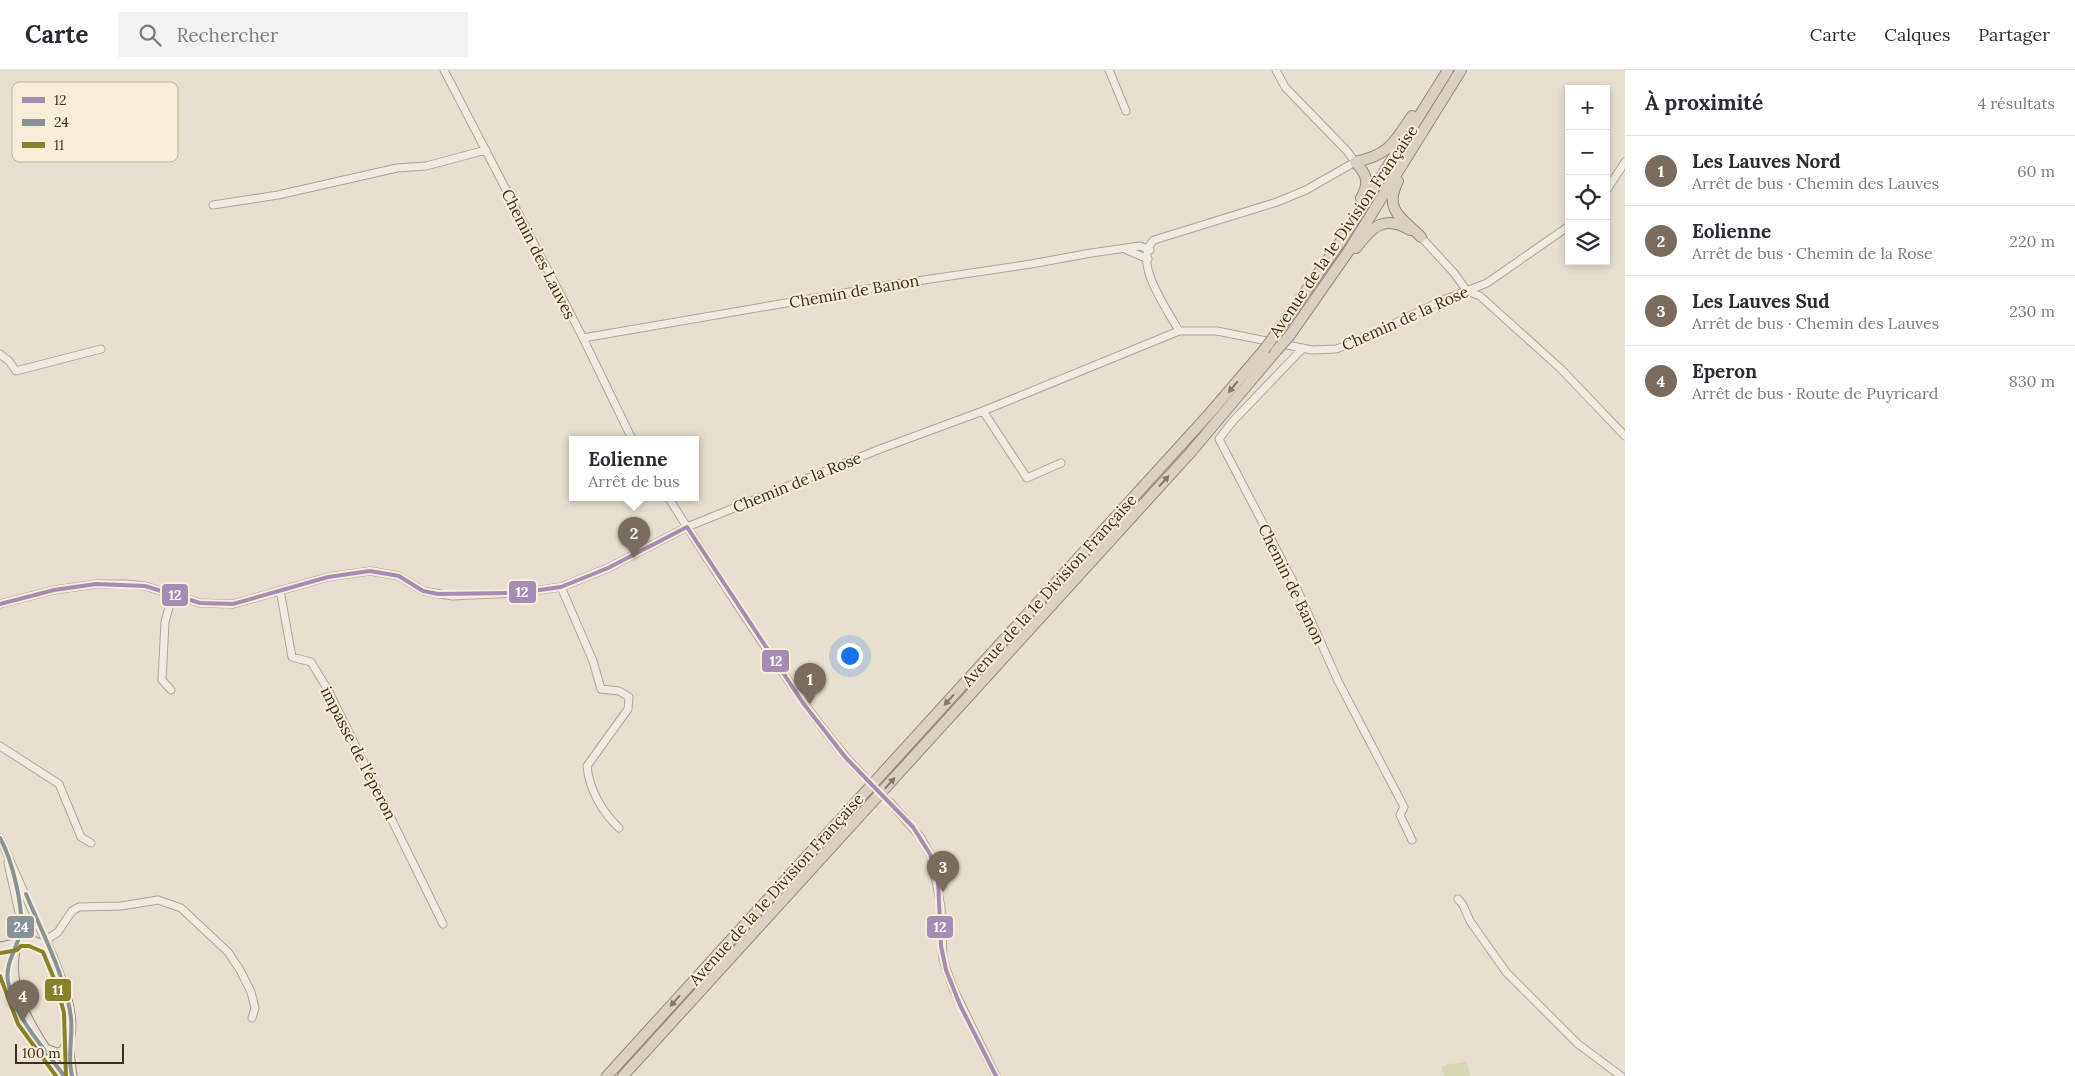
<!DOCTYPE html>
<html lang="fr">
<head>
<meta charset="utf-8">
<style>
	:root { --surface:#fff; --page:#f2f2f3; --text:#2b2b33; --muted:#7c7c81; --line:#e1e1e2; --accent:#786c5e }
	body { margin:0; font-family:Lora,serif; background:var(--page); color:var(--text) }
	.controls { position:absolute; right:15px; top:15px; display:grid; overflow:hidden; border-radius:0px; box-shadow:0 2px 8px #0003 }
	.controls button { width:45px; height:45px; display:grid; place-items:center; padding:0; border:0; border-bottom:1px solid var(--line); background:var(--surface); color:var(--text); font:25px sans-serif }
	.scale { position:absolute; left:15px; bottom:12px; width:109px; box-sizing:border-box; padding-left:5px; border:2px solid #3d2e20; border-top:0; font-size:14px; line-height:18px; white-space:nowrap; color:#3d2e20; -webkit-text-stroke:4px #f7eed8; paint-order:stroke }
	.you { position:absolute; left:849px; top:585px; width:18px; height:18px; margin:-12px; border:4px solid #fff; border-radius:50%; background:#1a73e8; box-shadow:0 0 0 8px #1a73e833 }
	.badge { display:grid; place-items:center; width:32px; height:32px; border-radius:50%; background:var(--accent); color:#fff; font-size:16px; font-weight:700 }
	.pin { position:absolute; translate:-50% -41px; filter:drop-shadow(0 1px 2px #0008) }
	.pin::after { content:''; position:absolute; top:26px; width:18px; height:15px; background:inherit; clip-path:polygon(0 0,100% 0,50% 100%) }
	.popup { position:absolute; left:569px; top:366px; width:130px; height:65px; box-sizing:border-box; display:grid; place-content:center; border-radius:0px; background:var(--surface); filter:drop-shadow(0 1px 4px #0005); font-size:16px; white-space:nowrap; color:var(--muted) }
	.popup b { font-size:19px; color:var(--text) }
	.popup::after { content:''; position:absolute; left:50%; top:100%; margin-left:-10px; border:10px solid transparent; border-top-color:var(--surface) }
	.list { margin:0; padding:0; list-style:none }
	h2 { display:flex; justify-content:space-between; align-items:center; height:65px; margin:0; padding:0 20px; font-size:21px }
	h2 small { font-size:16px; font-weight:400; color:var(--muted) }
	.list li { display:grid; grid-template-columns:32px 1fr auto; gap:15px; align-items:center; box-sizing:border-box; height:70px; padding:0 20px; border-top:1px solid var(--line) }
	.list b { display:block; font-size:19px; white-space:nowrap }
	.list p { margin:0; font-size:16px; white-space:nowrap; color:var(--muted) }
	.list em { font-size:16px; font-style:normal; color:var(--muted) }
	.icon { flex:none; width:28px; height:28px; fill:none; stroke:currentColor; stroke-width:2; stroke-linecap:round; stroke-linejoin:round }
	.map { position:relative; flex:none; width:1625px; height:1006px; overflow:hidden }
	header { display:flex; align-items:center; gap:30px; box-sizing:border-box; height:70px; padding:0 25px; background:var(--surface); border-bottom:1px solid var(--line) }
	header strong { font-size:24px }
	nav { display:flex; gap:28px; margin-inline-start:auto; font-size:18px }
	.search { width:350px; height:45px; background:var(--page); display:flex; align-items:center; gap:12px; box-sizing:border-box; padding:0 18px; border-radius:0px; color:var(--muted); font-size:19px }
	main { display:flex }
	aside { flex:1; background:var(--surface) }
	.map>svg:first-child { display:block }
	.green { fill:#d6d7b3 }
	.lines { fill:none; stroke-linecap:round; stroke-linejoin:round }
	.minor-tunnel { stroke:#c5bcae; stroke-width:7; stroke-dasharray:7 3.5; stroke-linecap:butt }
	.minor-casing { stroke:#ada599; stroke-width:9 }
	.major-casing { stroke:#928b80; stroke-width:11 }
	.highway-casing { stroke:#928b80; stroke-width:12 }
	.minor { stroke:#efebe3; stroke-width:7 }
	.major { stroke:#e6e1d4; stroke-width:9 }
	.highway { stroke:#dad1c2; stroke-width:10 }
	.highway-bridge-casing { stroke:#928b80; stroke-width:12; stroke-linecap:butt }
	.highway-bridge { stroke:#dad1c2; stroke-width:10 }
	.bus-1-casing { stroke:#f7eed8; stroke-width:8 }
	.bus-2-casing { stroke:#f7eed8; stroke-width:8 }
	.bus-3-casing { stroke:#f7eed8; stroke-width:8 }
	.bus-1 { stroke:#a48cb4; stroke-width:4 }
	.bus-2 { stroke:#879399; stroke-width:4 }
	.bus-3 { stroke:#87812a; stroke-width:4 }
	.oneway { fill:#847769 }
	.labels { text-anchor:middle; stroke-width:4; stroke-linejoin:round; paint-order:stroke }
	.street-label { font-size:16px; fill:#3d2e20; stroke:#f7eed8 }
	.key { fill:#f7eed8; stroke:#bfb4a1; stroke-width:1 }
	.key-label { font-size:14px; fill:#3d2e20 }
	.line-badge { stroke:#f7eed8; stroke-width:2 }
	.badge-label { font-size:14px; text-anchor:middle; font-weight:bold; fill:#fff }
</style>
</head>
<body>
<header>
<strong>Carte</strong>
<div class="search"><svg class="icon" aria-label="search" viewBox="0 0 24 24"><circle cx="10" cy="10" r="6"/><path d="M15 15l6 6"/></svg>Rechercher</div>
<nav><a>Carte</a><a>Calques</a><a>Partager</a></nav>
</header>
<main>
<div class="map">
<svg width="1625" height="1006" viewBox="0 0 1625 1006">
	<rect width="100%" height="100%" fill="#e7e0d1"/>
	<!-- green -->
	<path class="green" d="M1465,992l3,3 2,11h-25l-4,-4 2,-7z"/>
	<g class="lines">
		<!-- minor-tunnel -->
		<path class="minor-tunnel" d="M864,706l26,26"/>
		<!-- minor casing -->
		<g class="minor-casing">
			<path id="minor" d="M444,0l139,268 49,101
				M1109,0l17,41
				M1606,121l19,-29
				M213,135l65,-10 119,-27 29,-2 60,-16
				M1421,167l33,36 13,18
				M1127,180l21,9
				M1467,221l13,5 81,73 64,67
				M1179,261c-12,-22 -48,-71 -25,-91l123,-38 29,-12 49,-28 -8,-11 -62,-64 -9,-17
				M583,268l307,-53 141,-21 60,-11 49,-7 10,4
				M1303,278l-70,73 -14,18 78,150 41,92 66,126 -4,8 12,25
				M0,284l9,7 7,10 85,-22
				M983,341l44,67 34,-15
				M668,427c36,57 72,113 110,169 27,38 53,77 86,110
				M561,517l32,74 8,28 18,2 10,6 -1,12 -41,57c2,23 15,46 32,62
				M280,520l12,67 19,5 17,28 115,234
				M0,534l54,-14 42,-6h31l18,2 55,17 33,1 95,-27 42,-6 29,5 24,15 29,5 66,-3 43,-6 47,-19 79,-41 193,-78 103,-38 196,-80h38l95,19 24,-1 20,-7 85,-41 46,-18 82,-57
				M171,620l-9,-10 3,-58 7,-26
				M0,676l59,38 22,53 10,6
				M890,732l31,36 10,18 10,51 2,53 10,28 43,88
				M0,768l47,106
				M8,793l14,63 -4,14
				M1458,829l5,6 7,16 36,51 72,72 43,32
				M46,870l12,-8 14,-21 7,-4 42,-1 37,-6 23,8 47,44 12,18 11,22 4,16 -3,10"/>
		</g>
		<!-- major casing -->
		<g class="major-casing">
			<path id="major" d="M0,877l15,-3
				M68,975l4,31
				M46,979l13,5c28,-20 -1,-82 -11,-107l-18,-7h-12c-18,50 20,97 46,136"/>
		</g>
		<!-- highway casing -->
		<g class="highway-casing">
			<path id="highway" d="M1355,92c12,12 15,21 6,36
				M1355,92c34,-7 39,-19 57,-46
				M1398,111c-15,29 4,37 23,56
				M1356,178c16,-21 28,-34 54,-18
				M1277,262l64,-91 107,-171
				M1290,265l58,-83 113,-182
				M607,1006l603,-663 54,-63
				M623,1006l568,-624 85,-101"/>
		</g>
		<!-- minor -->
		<use href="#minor" class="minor"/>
		<!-- major -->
		<use href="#major" class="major"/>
		<!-- highway -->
		<use href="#highway" class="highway"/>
		<!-- highway-bridge casing -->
		<g class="highway-bridge-casing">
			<path id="highway-bridge" d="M1264,280l13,-18
				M1276,281l14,-16"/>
		</g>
		<!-- highway-bridge -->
		<use href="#highway-bridge" class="highway-bridge"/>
		<!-- bus-1 casing -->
		<g class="bus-1-casing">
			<path id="bus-1" d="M687,457l116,176 43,55 67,69 17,27 8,26 3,66 5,24 14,35 36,71
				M0,534l54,-14 42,-6 49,2 55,17 33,1 95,-27 42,-6 29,5 24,15 15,3 80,-1 43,-6 47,-19 79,-41"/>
		</g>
		<!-- bus-2 casing -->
		<g class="bus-2-casing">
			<path id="bus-2" d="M0,768c12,21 25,73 20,96 -4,16 -15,30 -12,47 6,37 36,66 56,95
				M26,824c15,36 41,86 45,124 2,21 -4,37 1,58"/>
		</g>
		<!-- bus-3 casing -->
		<g class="bus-3-casing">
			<path id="bus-3" d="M1,883l16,-3 4,-4h8l14,6 14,34 7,27 2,63
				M0,906l18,48 38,52"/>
		</g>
		<!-- bus-1 -->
		<use href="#bus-1" class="bus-1"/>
		<!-- bus-2 -->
		<use href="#bus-2" class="bus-2"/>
		<!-- bus-3 -->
		<use href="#bus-3" class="bus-3"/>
	</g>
	<!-- one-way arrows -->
	<defs><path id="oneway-solid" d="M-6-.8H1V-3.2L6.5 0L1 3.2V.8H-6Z" transform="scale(1.25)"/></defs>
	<g class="oneway">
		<use href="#oneway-solid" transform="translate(1233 317) rotate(130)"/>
		<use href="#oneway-solid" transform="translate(1164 411) rotate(-48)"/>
		<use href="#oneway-solid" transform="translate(949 630) rotate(132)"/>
		<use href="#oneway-solid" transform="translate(890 713) rotate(-48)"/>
		<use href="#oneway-solid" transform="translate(675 931) rotate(132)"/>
	</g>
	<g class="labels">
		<!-- street labels -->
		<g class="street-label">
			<text transform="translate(1343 161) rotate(-56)" y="6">Avenue de la 1e Division Française</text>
			<text transform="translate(539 184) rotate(63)" y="6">Chemin des Lauves</text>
			<text transform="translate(854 221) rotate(-10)" y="6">Chemin de Banon</text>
			<text transform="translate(1405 248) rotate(-24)" y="6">Chemin de la Rose</text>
			<text transform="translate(797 412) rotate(-22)" y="6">Chemin de la Rose</text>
			<text transform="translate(1292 514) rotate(64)" y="6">Chemin de Banon</text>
			<text transform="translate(1049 520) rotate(-48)" y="6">Avenue de la 1e Division Française</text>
			<text transform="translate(359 683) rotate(63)" y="6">impasse de l'éperon</text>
			<text transform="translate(776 819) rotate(-48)" y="6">Avenue de la 1e Division Française</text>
		</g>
	</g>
	<!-- legend -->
	<rect x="12" y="12" width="166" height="80" rx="8" class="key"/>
	<rect x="22" y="27" width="23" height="6" fill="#a48cb4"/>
	<rect x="22" y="49" width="23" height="7" fill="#879399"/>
	<rect x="22" y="72" width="23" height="6" fill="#87812a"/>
	<g class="key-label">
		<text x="54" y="35">12</text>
		<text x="54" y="57">24</text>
		<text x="54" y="80">11</text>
	</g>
	<g class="line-badge">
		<rect x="508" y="510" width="29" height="24" rx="5" fill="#a48cb4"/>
		<rect x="161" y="513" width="28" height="24" rx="5" fill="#a48cb4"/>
		<rect x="761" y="579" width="29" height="24" rx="5" fill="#a48cb4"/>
		<rect x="926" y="845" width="28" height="24" rx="5" fill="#a48cb4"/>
		<rect x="6" y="845" width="29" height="24" rx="5" fill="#879399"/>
		<rect x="44" y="908" width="28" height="24" rx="5" fill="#87812a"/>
	</g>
	<g class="badge-label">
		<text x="522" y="527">12</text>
		<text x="175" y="530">12</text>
		<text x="776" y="596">12</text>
		<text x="940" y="862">12</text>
		<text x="21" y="862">24</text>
		<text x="58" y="925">11</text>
	</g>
</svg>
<div class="controls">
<button>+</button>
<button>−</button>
<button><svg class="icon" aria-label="locate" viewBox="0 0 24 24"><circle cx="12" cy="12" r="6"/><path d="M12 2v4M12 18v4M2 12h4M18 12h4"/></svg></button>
<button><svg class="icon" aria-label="layers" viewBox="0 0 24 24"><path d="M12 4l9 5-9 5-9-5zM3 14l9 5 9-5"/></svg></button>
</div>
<div class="scale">100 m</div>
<div class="you"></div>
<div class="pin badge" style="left:810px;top:634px">1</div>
<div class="pin badge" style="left:634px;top:488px">2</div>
<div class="popup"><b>Eolienne</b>Arrêt de bus</div>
<div class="pin badge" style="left:943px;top:822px">3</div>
<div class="pin badge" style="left:23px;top:951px">4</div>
</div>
<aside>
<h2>À proximité<small>4 résultats</small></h2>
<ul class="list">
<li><span class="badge">1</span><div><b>Les Lauves Nord</b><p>Arrêt de bus · Chemin des Lauves</p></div><em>60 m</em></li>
<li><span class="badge">2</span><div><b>Eolienne</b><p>Arrêt de bus · Chemin de la Rose</p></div><em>220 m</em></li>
<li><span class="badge">3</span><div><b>Les Lauves Sud</b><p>Arrêt de bus · Chemin des Lauves</p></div><em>230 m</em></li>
<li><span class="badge">4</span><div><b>Eperon</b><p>Arrêt de bus · Route de Puyricard</p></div><em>830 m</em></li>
</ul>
</aside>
</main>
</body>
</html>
